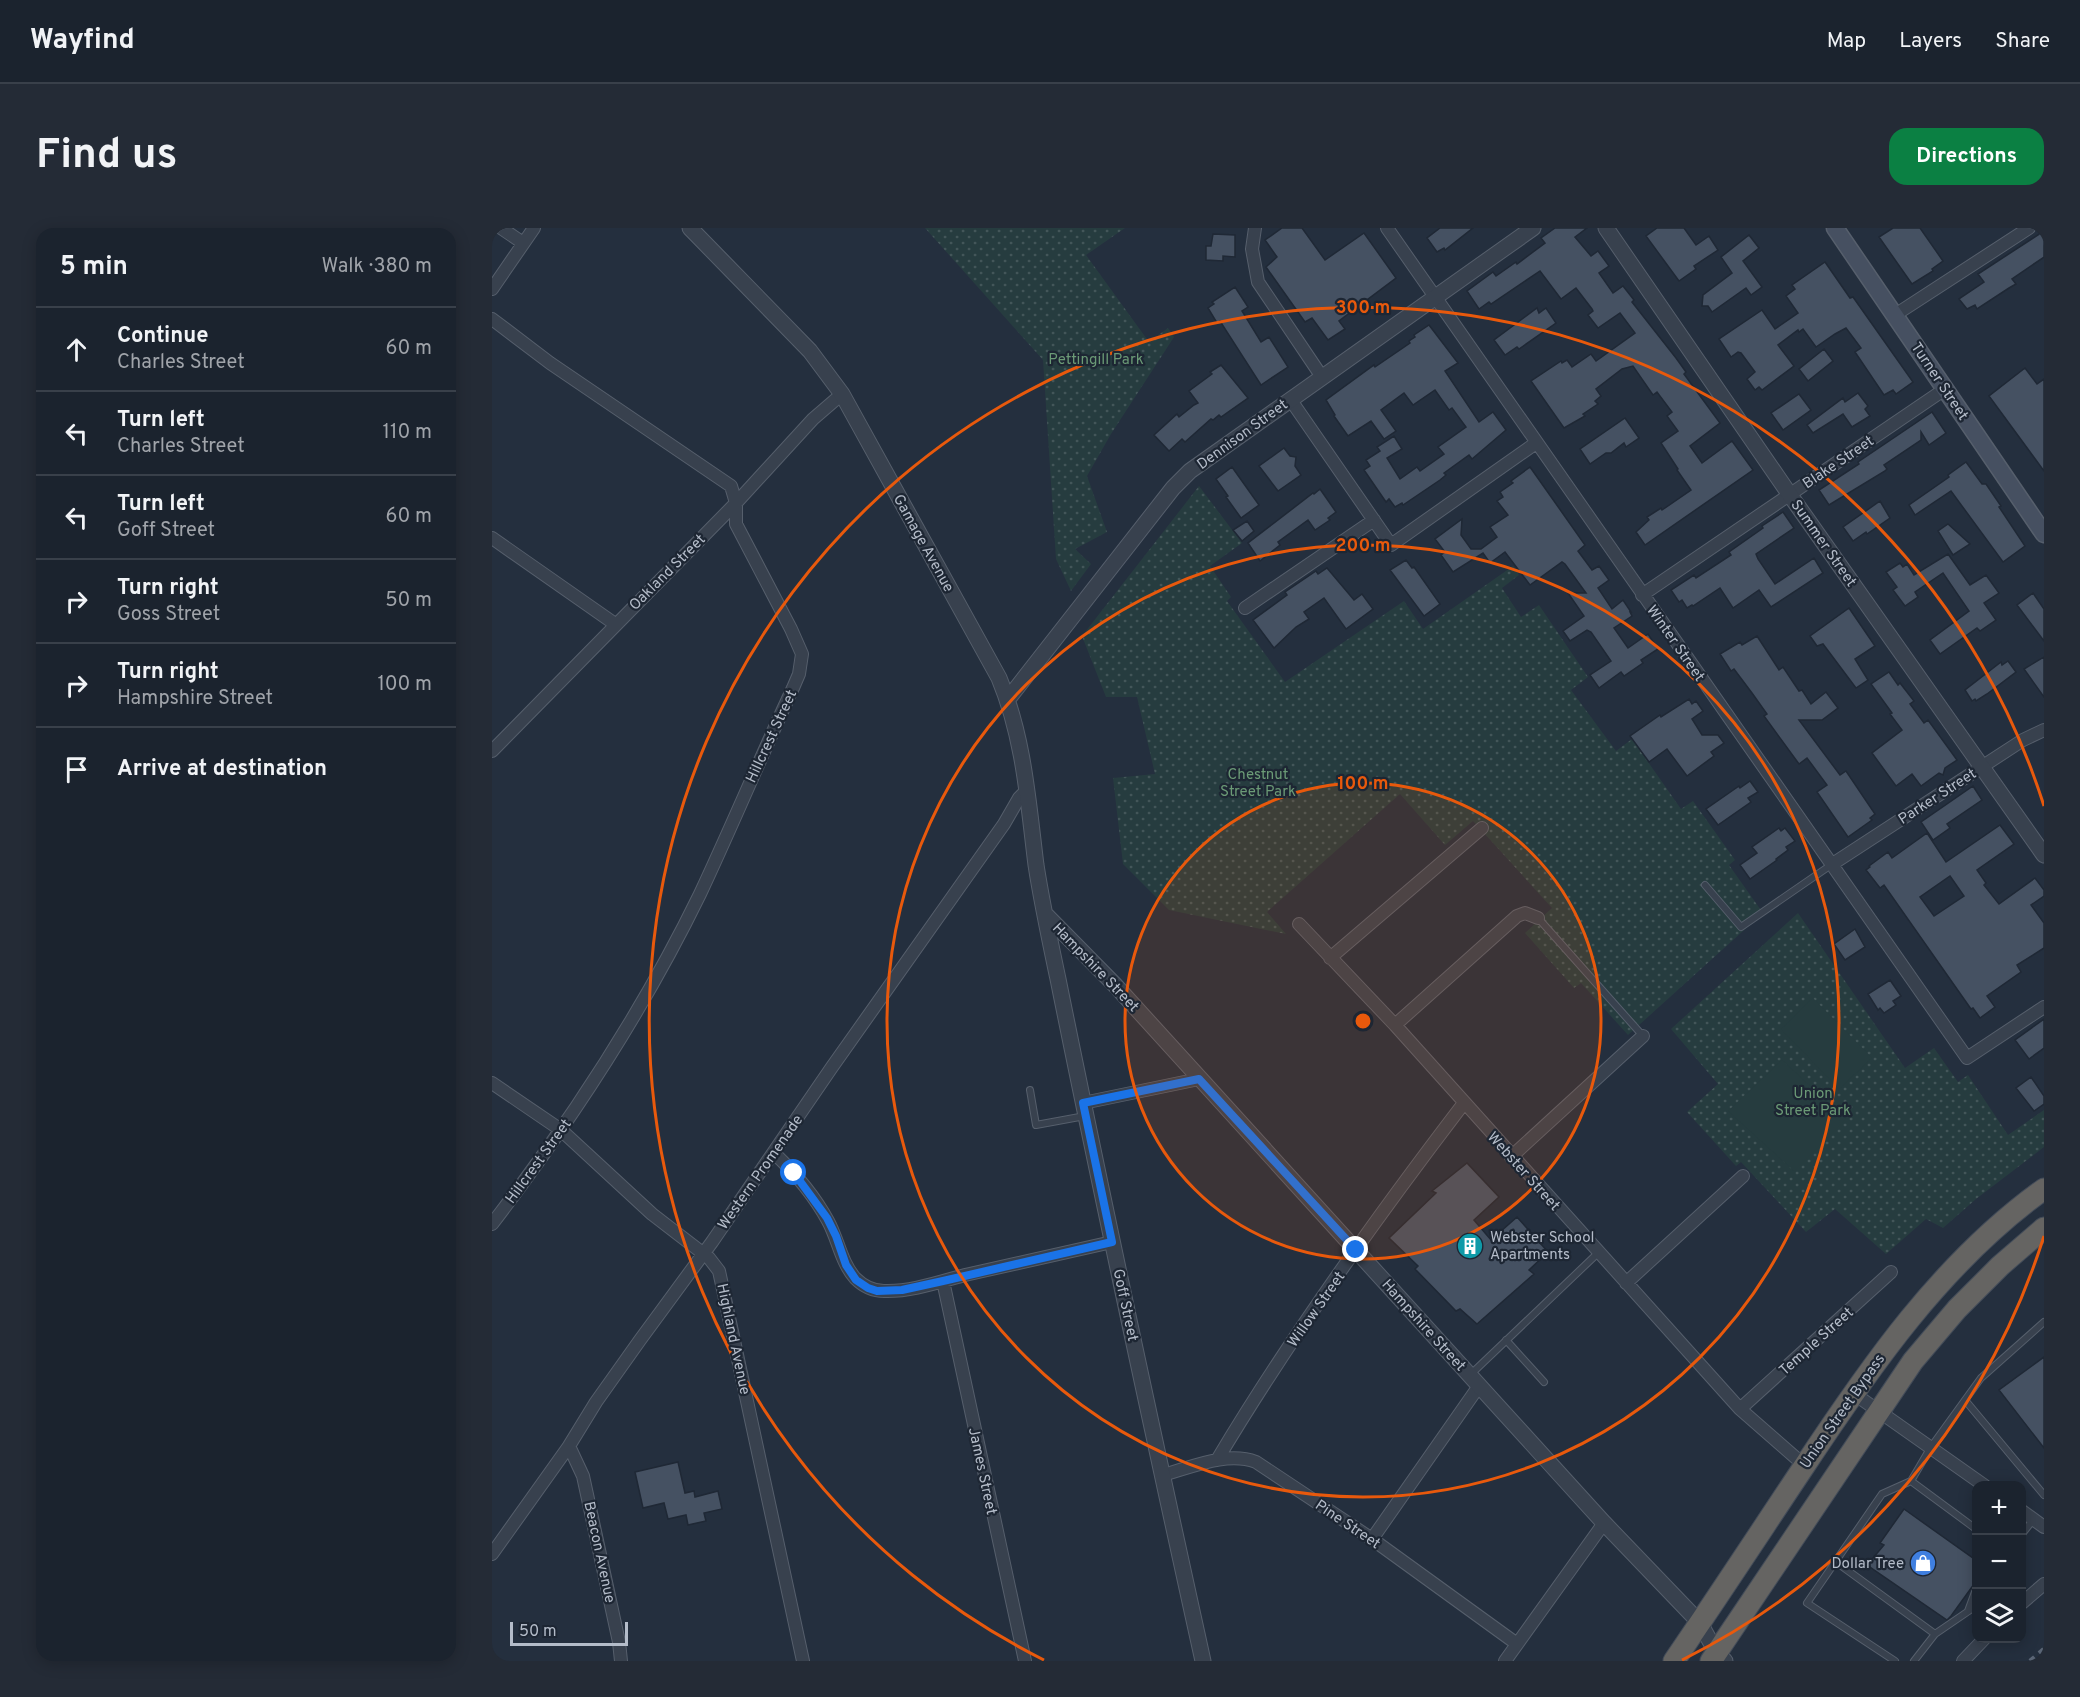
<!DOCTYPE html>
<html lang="en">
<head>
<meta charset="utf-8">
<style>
	:root { --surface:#1b232e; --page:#242b36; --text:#f1f3f6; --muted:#a0a4aa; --line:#39404a; --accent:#0b8043 }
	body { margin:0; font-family:Overpass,sans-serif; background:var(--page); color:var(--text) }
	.controls { position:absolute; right:18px; bottom:18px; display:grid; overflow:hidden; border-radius:12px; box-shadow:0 3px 15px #0003 }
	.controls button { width:54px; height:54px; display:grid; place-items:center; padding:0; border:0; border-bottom:2px solid var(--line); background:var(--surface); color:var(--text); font:30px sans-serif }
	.scale { position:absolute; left:18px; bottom:15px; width:118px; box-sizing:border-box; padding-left:6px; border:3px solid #b4bcc9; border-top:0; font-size:16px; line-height:21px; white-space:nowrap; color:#b4bcc9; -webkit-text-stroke:4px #1d2633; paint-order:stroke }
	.stop { position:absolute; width:18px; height:18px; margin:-14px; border:4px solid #1a73e8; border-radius:50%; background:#fff }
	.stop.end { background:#1a73e8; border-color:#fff; box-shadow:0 2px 6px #0008 }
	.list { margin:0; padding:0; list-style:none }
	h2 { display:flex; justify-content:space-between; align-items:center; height:78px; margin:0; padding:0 24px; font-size:26px }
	h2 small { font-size:20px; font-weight:400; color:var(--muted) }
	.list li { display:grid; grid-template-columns:39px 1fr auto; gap:18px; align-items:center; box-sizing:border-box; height:84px; padding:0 24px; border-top:2px solid var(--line) }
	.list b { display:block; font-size:22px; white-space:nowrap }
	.list p { margin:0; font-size:20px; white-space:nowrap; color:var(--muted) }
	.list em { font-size:20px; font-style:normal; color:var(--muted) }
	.icon { flex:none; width:33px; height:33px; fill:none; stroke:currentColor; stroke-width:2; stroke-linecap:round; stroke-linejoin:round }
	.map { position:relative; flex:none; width:1552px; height:1433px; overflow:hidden; border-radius:18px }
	header { display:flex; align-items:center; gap:36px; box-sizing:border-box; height:84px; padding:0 30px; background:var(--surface); border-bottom:2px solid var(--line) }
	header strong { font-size:28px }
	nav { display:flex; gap:33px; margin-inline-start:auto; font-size:21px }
	.intro { display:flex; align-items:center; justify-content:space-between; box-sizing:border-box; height:144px; padding:0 36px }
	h1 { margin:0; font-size:42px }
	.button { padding:15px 27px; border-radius:18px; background:var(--accent); color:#fff; font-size:21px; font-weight:700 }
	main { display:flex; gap:36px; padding:0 36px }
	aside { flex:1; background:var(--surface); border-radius:18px; box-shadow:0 3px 15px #0003 }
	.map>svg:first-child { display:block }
	.park { fill:url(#park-dots) }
	.garden { fill:#263c3f }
	.building { fill:#455162; stroke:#1f2835; stroke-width:1.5; fill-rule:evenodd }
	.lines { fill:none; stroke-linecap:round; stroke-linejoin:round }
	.service-casing { stroke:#565f6c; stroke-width:8 }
	.minor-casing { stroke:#565f6c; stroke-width:14 }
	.tertiary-casing { stroke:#565f6c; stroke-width:17 }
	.secondary-casing { stroke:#565f6c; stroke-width:19 }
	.trunk-casing { stroke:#434c59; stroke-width:23 }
	.service { stroke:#38414e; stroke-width:6 }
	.minor { stroke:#38414e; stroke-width:12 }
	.tertiary { stroke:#38414e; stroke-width:15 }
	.secondary { stroke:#465061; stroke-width:16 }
	.trunk { stroke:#656462; stroke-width:21 }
	.rail { stroke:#5a6575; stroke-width:4.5; stroke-dasharray:6 6; stroke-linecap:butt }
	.route { stroke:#1a73e8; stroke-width:8 }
	.ring { fill:none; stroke:#e8590c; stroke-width:3 }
	.labels { text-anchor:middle; stroke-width:4.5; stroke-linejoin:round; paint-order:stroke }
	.park-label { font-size:15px; fill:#6b9a76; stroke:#1d2633 }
	.street-label { font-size:15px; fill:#b4bcc9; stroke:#1d2633 }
	.poi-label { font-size:15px; fill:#b4bcc9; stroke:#1d2633; text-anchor:start }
	.centre { fill:#e8590c; stroke:#1d2633; stroke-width:3 }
	.ring-label { font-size:18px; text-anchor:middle; font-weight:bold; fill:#e8590c; stroke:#1d2633; stroke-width:4.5; stroke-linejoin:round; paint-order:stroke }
</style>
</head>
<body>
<header>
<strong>Wayfind</strong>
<nav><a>Map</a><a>Layers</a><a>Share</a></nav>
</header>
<div class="intro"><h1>Find us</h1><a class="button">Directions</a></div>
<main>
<aside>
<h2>5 min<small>Walk · 380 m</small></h2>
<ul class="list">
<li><svg class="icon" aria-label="ahead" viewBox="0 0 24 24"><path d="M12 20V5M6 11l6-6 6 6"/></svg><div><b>Continue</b><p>Charles Street</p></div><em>60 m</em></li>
<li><svg class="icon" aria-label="left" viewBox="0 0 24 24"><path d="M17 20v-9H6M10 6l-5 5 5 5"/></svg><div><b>Turn left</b><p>Charles Street</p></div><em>110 m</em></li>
<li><svg class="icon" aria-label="left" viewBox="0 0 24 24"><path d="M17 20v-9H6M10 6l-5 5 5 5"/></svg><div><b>Turn left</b><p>Goff Street</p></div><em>60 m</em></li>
<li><svg class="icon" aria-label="right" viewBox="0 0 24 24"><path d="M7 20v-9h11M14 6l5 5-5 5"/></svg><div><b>Turn right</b><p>Goss Street</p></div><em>50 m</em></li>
<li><svg class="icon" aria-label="right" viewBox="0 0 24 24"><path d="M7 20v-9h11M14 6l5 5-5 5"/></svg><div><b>Turn right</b><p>Hampshire Street</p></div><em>100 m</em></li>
<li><svg class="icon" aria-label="arrive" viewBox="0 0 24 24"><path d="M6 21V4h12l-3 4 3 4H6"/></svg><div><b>Arrive at destination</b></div></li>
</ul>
</aside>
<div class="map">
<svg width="1552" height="1433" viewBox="0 0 1552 1433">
	<defs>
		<pattern id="park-dots" width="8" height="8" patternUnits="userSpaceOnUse" patternTransform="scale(1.5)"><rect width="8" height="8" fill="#263c3f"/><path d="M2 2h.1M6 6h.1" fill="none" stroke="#435659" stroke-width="1.8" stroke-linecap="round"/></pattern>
	</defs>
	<rect width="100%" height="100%" fill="#242f3e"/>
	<!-- park -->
	<path class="park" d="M433,0h200l-39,27 63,87 19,-14 6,9 -63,97 -24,42 20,56 -32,17 16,15 -20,27 -15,-32 -13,-199z
		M707,258l43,57 -32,23 21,31 -4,4 58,81 119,-81 19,28 90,-63 6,9 -17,13 19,29 18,-12 49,72 -17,13 45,61 16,-12 49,70 12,-8 42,59 -6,5 34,48 -135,122 -47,-52 -7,5 -49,-55 27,-25 -79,-87 -28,24 -45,-51 -133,118 19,22 -117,-24 -46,-46 -10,-86 42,-4 -18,-77h-31l-24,-61z
		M1306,685l107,155 29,-20 24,34 10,-7 40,60 36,-25v37l-68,52 -33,29 -17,-9 -40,35 -51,-45 -29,23 -65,-70 -5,4 -49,-54 31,-28 -47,-55z"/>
	<!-- garden -->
	<path class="garden" d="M1321,770l59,60 -33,31 -58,-60z
		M1290,832l64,59 -52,52 -66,-60z"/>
	<!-- building -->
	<path class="building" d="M790,0h20l23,32 39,-27 32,45 -57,43 6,8 -17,11 -16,-22 -7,4 -39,-55 11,-10 -12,-17z
		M948,0h33l-28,22 -1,-2 -7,4 -10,-14z
		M1063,0h32l-12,9 16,19 7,-5 11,15 -10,7 14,20 10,-7 11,14 -2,2 44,56 10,14 -2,2 36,49 -30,23 12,17 30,-22 21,29 -108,75 -9,-13 13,-12 -2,-3 14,-9 1,2 29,-20 -14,-20 1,-1 -17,-26 17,-12 -11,-15 5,-4 -15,-20 -4,3 -20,-29 -11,3 -26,20 5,7 -6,5 3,3 -15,10 2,2 -21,12 -33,-47 30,-20 1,2 5,-3 5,7 19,-13 5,7 39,-28 -15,-20 -22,15 -10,-13 5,-4 -1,-2 -16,-21 -15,11 -21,-28 -49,33 -2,-2 -10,7 -12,-18 26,-19 3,4 20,-14 1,2 28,-21 -4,-5z
		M1165,0h27l12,17 13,-9 9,14 -24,16 2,3 -17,12 -33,-45z
		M1401,0h27l23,33 -11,8 1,2 -21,13 -33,-47z
		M1552,3v26l-32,22 4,5 -7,4 -32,21 -2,-4 -8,4 -8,-10 25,-17 -6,-8z
		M721,6l22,1v22l-12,-1v5l-17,-1v-14h5z
		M1257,7l10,13 -16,13 19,26 -11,8 -5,-7 -34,24 -4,-6h-6l1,-11 29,-22 -11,-16z
		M1333,34l25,36 3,-1 60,85 -17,12 -3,-4 -9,5 -29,-43 6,-4 -15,-20 -11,6 -19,13 -13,-18 -4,3 -1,-2 -20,15 16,21 -32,24 -3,-3 -4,3 -8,-11 8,-7 -14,-19 -3,-1 -7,5 -12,-18 43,-29 13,19 23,-16 -12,-17 9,-7 -3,-4z
		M743,59l13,20 -6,4 19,31 8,-5 19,30 -27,18 -41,-64 -3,2 -9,-15 6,-4 -2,-2z
		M1045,80l2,5 7,-5 10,15 -37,26 -2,-2 -12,8 -11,-15z
		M937,97l29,38 -13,8 34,51 14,-10 13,18 -34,29 -3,-4 -25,18 2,2 -6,5 -37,25 -1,-2 -7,4 -6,-8 -3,3 -22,-32 6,-4 -4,-6 14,-9 -3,-4 17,-11 8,13 -15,9 13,21 17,-12 3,4 24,-17 -6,-7 28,-20 -14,-19 -3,2 -14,-20 -22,15 -9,-12 -23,17 15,21 -12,8 -13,-18 -23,15 -14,-20 1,-1 -9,-15 48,-35 1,2 35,-24 -1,-2 6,-4 -1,-2z
		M1332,121l9,12 -25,20 -9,-12z
		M729,137l27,33 -27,19 -2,-2 -6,5 -2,-1 -26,23 -3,-3 -13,12 -15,-16 23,-21 2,3 15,-12 4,-2 -9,-12 23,-17 -2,-2z
		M1533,140l12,16 7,-5v92l-55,-75z
		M1366,165l10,13 -3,3 5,7 -18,11 -9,-13 -30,19 -6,-8 36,-27 2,4z
		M1307,166l12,16 -28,20 -12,-17z
		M1440,184l14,21 -17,12 -8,-13v8l-37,25 3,4 -2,2 -56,34 -10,-15 40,-26 -1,-2z
		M1133,190l14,20 -13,9 -2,-4 -13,10h-5l-16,11 -10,-15z
		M792,220l6,8 6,1 -1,9 6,9 -23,16 -19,-25z
		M1474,234l16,22h4l15,22 -2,1 26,39 -22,16 -52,-71 -36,24 -6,-10 40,-28 -1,-2z
		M740,239l27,38 -18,13 -15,-21 2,-1 -12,-17z
		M1038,239l55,78 -7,6 14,19 7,-4 10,14 -11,8 14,21 11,-9 8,12h-1l2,4 -18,12 14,20 20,-14 10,15 -17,11 2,3 -19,13 -3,-4 -22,16 -9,-13 21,-14 -20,-29 -4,-2 -17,11 -7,-10 21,-15 -16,-23h18l-21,-29 -3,-2 -32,23 -25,-33 -15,11 -7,-10 -30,19 -12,-17 4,-3 -10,-13 27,-20 -1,16 10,14h10l16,-12 -7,-10 18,-12 -11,-14 6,-4 -3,-5 13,-9 -2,-2z
		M828,261l16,23 -8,6 2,2 -15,10 -7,-10 -30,22 2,3 -20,16 -12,-18 65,-50 1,1z
		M1388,273l10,17 -23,16 -1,-2 -13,9 -10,-14z
		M1291,284l11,16 -38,26 2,5 17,25 39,-26 9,15 -52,34 -12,-17 -26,18 -13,-20 -27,18 -1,-1 -5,3 -5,-8 -3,2 -8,-12 23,-15 2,3 35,-23 -2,-3 34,-24 -1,-2z
		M755,293l7,10 -12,10 -9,-11z
		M1456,296l22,20 -17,11 -15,-24z
		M1456,326l22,31 16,-10 13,18 -15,10 12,17 -16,11 -3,-3 -37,26 -10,-14 39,-29 -26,-38 -28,19 3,5 -13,9 -12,-16 4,-3 -11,-15 14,-9 3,4 4,-3 7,11z
		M914,332l6,8 2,-1 26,37 -16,12 -34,-46z
		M835,340l27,32 8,-6 11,15 -27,20 -22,-31 -20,14 5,7 -13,8 -22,21 -21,-28 34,-25 -2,-3 31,-21 2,3z
		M1541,365l11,16v32l-27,-36z
		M1357,380l26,38 -20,13 13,21 -12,8 -33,-44 -6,2 -7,-10z
		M1265,408l22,34 4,-3 16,24 3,-1 9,14 15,-12 12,16 -16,12h-23l41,55 6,-4 29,43 -5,4 2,2 -24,17 -31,-45 10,-7 -20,-27 -8,6 -35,-48 3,-2 -15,-21 -18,-24 -3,2 -11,-17 20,-12 2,3z
		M1552,429v40l-20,-28z
		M1516,433l8,11 -29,22 -11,7 -1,-2 -3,2 -7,-11 36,-28 1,3z
		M1397,444l9,13 2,-2 14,18 -4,3 14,19 4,-3 29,40 -12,8 -2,7 -4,-2 -18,13 -9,-12 -16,12 -24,-33 30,-23 -12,-16 2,-1 -21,-29z
		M1197,471l3,5 4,-3 7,10 -11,8 10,16h16l6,8 -13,9 3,4 -27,20 -20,-27 -18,13 -19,-26 30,-21 1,2z
		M1258,553l8,11 -10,6 3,4 -33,23 -12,-16 33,-23 1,2z
		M1481,558l9,14 -35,24 3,4 -17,12 -12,-18z
		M1508,597l14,19 -37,26 9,13 -2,2 15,19 36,-26 9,12v6l-13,9 13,18v25l-27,17 4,7 -34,24 8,11 -15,11 -7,-10 -2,1 -87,-124 -4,3 -14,-18 4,-3 -1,-1 19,-14 4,6 35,-25 19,29zM1458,648l14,20 -30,20 -14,-19z
		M1287,600l2,3 4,-3 10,13 -9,6 2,3 -12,9 1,1 -27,19 -10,-14 17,-12 -5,-6z
		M1363,701l10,18 -20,13 -11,-16z
		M1398,752l11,16 -8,5 3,4 -12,8 -4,-5 -2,2 -10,-16z
		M1552,791v29l-15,11 -14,-19z
		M1539,849l13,19v8l-10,7 -18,-23z
		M975,935l32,34 -25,23 17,20 26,-23 31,35 -19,18 5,4 -57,50 -17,-15 -4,2 -41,-42 3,-3 -29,-28 47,-45 -4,-2z
		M1552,1129v91l-45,-58z
		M186,1234l7,31 9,-2 1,6 23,-6 4,18 -18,4 2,8 -18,4 -2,-10 -18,4 -4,-16 -21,5 -8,-36z
		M1412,1281l73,52v19l-26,36 -4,4 -80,-55 17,-20 -4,-2z"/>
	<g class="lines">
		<!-- service casing -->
		<g class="service-casing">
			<path id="service" d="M1213,657l36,42 90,-62
				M1046,690l105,118
				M538,862l6,35 49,-9
				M1014,1112l38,42
				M978,1147l128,-122
				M1473,1172l79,95
				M1419,1253l65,48
				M1530,1306l11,-14
				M1344,1334l99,72 -21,27
				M1476,1383l7,-19
				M1443,1406l41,-28
				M1403,1433l-88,-58 75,-109 29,-13 20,-34 50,-69 63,-56"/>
		</g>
		<!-- minor casing -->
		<g class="minor-casing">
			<path id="minor" d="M9,0l22,15
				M763,0l-3,21 6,33 64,95
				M895,0l580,830 77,-51
				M0,61l42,-61
				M1403,87l134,-87
				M0,91l58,44 181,123 5,17v21l55,105 11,25 -3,20 -6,14c-32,68 -61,138 -93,206 -57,117 -129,227 -208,330
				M798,171l101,146 145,-102
				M0,310l123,86
				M1150,367l303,-206
				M753,380l129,-88
				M0,523l244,-248 77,-84 29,-25
				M1339,637l192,-125 21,-10
				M807,696l96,101 345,384 64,56
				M838,730l152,-130
				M903,797l122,-109 8,-3 13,5
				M0,855l69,47 91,84 57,44 10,13 84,390
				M591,875l116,-24
				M282,925c21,20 40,42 54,68 10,18 13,41 27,57 8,8 18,13 29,13 27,1 55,-9 81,-16 49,-11 98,-22 147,-33
				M1019,929l132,-121
				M451,1053l82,380
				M1134,1055l117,-107
				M1361,1165l132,93
				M1248,1181l151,-137
				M77,1218l14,30 36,166 2,19
				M725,1232c74,-124 159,-242 247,-357
				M671,1247c29,-8 64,-24 93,-13l116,77 145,105
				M1530,1283l22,16
				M880,1311l107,-153
				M0,1326l77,-108 27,-44 44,-62 72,-98 120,-175 172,-243 15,-26 8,-8
				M1530,1375l22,-19
				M1013,1433l99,-138
				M1471,1433l22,-23"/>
		</g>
		<!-- tertiary casing -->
		<g class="tertiary-casing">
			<path id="tertiary" d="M198,0l120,123 32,43 157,284c25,60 29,123 37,187 6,39 14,76 22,114 46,228 95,455 145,682
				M1114,0l184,267 254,360
				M516,471l165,-211 17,-17 343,-243
				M553,686l70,71 489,538 96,100 16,29 9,9"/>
		</g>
		<!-- secondary casing -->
		<g class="secondary-casing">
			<path id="secondary" d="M1343,0l209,306"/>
		</g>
		<!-- trunk casing -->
		<g class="trunk-casing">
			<path id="trunk" d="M1182,1433c43,-63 85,-127 127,-190 68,-103 141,-209 243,-282
				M1219,1433l202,-300 44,-52 43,-43 44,-38"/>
		</g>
		<!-- service -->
		<use href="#service" class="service"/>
		<!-- minor -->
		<use href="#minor" class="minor"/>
		<!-- tertiary -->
		<use href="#tertiary" class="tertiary"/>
		<!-- secondary -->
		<use href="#secondary" class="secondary"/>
		<!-- trunk -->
		<use href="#trunk" class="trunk"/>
		<!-- rail -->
		<path class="rail" d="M1538,1433l14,-12"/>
	</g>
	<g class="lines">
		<!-- route -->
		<path class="route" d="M302,945l33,45 9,18 10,29 10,15 12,8 9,3 25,-1 41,-9 169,-39 -29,-139 116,-24 157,171"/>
	</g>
	<!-- distance rings -->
	<circle cx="871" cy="793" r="238" fill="#e8590c" fill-opacity=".12"/>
	<g class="ring">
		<circle cx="871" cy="793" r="238"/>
		<circle cx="871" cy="793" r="476"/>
		<path d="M1552 1008A714 714 0 0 1 1190 1432M552 1432A714 714 0 1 1 1552 578"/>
	</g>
	<!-- icons -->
	<defs>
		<g id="building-disc" transform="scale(1.35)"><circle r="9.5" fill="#0f9aa8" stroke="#1d2633"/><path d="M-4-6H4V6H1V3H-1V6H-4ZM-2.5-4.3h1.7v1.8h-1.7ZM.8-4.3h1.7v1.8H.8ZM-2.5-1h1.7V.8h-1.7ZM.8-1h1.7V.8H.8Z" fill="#fff"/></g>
		<g id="shop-disc" transform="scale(1.35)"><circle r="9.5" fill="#3f7fe0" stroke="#1d2633"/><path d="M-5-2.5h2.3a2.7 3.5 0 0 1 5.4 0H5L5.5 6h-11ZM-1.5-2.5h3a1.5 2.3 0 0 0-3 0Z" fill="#fff"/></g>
	</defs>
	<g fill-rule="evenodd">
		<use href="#building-disc" x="978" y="1018"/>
		<use href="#shop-disc" x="1431" y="1335"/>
	</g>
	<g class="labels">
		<!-- park labels -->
		<g class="park-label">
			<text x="604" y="136">Pettingill Park</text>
			<text x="766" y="551">Chestnut<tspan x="766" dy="17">Street Park</tspan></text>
			<text x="1321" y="870">Union<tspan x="1321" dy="17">Street Park</tspan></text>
		</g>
		<!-- street labels -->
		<g class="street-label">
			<text transform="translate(1448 153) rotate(56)" y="5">Turner Street</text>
			<text transform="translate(750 206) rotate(-36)" y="5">Dennison Street</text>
			<text transform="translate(1346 234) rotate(-34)" y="5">Blake Street</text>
			<text transform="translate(432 315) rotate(61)" y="5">Gamage Avenue</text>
			<text transform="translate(1332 315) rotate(55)" y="5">Summer Street</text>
			<text transform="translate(175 344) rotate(-45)" y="5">Oakland Street</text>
			<text transform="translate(1184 415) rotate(55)" y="5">Winter Street</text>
			<text transform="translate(279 508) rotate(-65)" y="5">Hillcrest Street</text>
			<text transform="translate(1445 568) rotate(-33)" y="5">Parker Street</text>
			<text transform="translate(604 739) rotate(46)" y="5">Hampshire Street</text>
			<text transform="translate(46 933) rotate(-54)" y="5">Hillcrest Street</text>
			<text transform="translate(1032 943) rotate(48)" y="5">Webster Street</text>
			<text transform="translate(268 944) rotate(-55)" y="5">Western Promenade</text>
			<text transform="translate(634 1077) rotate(78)" y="5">Goff Street</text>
			<text transform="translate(824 1081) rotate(-55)" y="5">Willow Street</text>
			<text transform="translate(932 1097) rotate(48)" y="5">Hampshire Street</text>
			<text transform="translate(242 1111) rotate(78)" y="5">Highland Avenue</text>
			<text transform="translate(1324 1113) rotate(-42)" y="5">Temple Street</text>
			<text transform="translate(1350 1183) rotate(-55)" y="5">Union Street Bypass</text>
			<text transform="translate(491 1243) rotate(78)" y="5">James Street</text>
			<text transform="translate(856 1296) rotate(34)" y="5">Pine Street</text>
			<text transform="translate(108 1324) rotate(78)" y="5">Beacon Avenue</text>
		</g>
		<!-- poi labels -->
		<g class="poi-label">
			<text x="998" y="1014">Webster School<tspan x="998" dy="17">Apartments</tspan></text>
			<text x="1412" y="1340" text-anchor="end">Dollar Tree</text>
		</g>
	</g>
	<circle cx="871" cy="793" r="9" class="centre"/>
	<g class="ring-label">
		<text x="871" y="85">300 m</text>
		<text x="871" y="323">200 m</text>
		<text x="871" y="561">100 m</text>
	</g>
</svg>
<div class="controls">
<button>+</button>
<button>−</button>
<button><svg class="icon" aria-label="layers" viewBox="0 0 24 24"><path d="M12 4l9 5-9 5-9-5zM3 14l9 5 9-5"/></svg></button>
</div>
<div class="scale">50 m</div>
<div class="stop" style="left:302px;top:945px"></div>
<div class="stop end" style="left:864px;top:1022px"></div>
</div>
</main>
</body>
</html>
